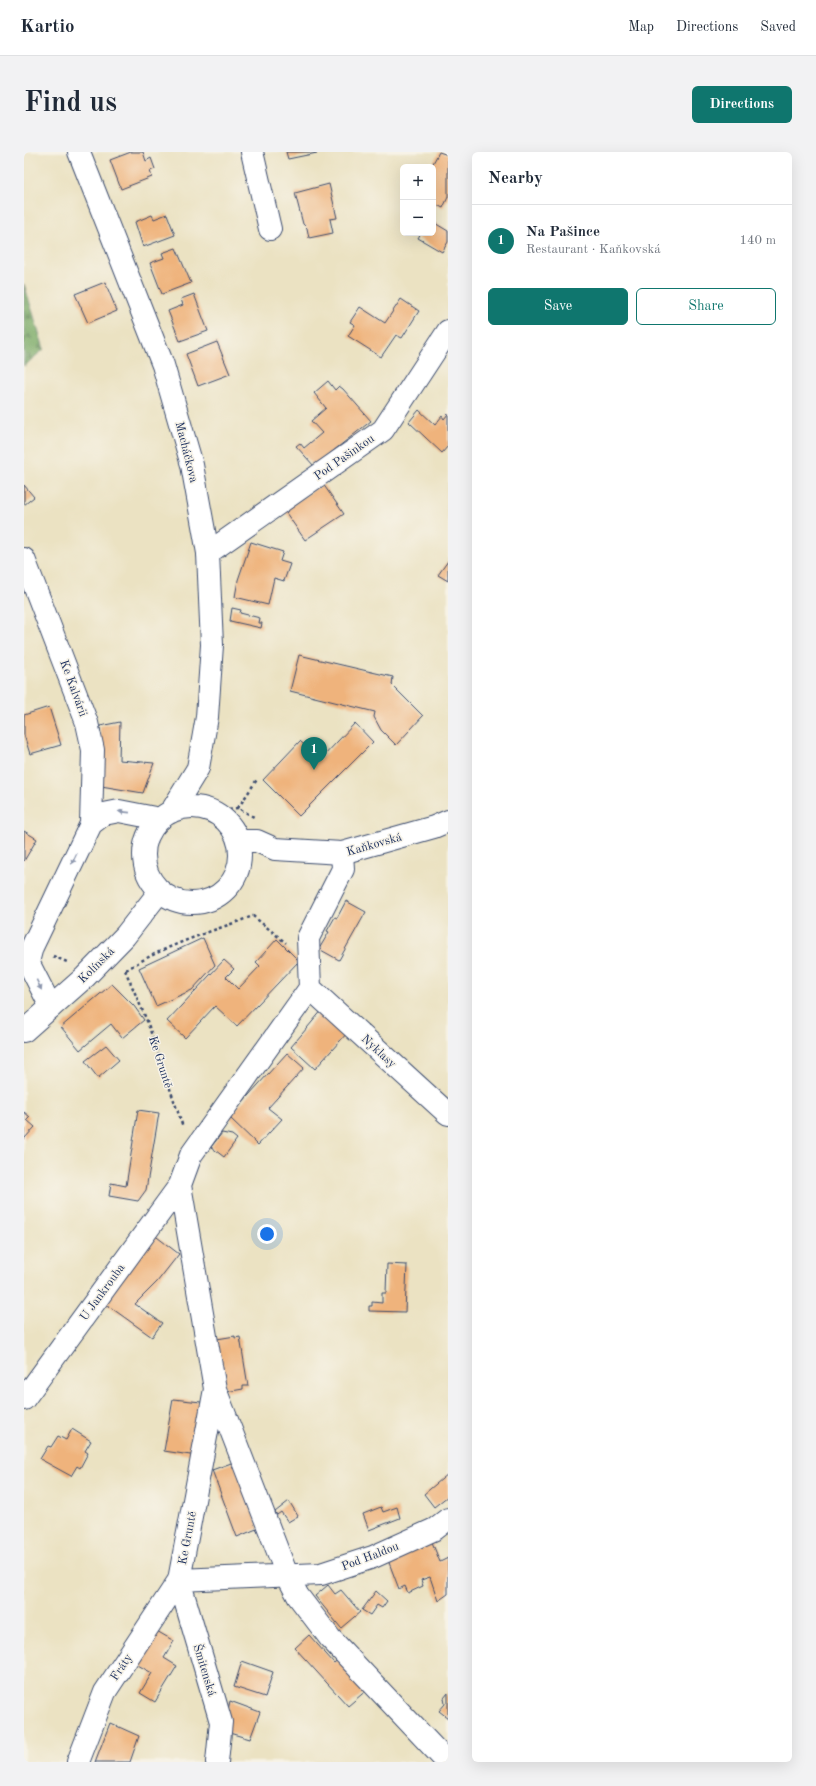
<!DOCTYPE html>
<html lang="en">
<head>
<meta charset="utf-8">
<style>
	:root { --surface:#fff; --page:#f2f2f3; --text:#1f2937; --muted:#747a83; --line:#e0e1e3; --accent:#0f766e }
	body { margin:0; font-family:"Old Standard TT",serif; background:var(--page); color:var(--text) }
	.controls { position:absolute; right:12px; top:12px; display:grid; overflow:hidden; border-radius:6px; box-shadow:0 4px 16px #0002 }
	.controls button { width:36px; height:36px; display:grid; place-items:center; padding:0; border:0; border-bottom:1px solid var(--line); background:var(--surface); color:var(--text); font:20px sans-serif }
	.you { position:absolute; left:243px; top:1082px; width:14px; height:14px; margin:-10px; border:3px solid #fff; border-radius:50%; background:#1a73e8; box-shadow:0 0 0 6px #1a73e833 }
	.badge { display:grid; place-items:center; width:26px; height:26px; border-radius:50%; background:var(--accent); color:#fff; font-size:13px; font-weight:700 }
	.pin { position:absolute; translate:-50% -33px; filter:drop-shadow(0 1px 2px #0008) }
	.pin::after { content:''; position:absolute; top:21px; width:14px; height:12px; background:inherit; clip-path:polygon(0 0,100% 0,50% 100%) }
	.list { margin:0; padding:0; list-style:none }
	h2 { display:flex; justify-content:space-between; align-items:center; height:52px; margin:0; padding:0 16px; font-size:17px }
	h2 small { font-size:13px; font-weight:400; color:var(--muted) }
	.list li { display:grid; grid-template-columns:26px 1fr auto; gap:12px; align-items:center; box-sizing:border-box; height:72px; padding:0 16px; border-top:1px solid var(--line) }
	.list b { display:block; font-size:15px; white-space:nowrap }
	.list p { margin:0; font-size:13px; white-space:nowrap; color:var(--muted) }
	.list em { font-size:13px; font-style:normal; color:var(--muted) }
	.actions { display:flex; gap:8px; padding:12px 16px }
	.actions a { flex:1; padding:9px 0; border:1px solid var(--accent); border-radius:6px; text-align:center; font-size:14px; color:var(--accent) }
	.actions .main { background:var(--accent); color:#fff }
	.map { position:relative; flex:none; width:424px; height:1610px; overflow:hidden; border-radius:6px }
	header { display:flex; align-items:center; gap:24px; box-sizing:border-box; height:56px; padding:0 20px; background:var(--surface); border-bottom:1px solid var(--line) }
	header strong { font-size:19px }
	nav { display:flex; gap:22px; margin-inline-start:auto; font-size:14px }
	.intro { display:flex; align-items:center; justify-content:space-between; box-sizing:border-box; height:96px; padding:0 24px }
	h1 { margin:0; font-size:28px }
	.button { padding:10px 18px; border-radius:6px; background:var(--accent); color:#fff; font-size:14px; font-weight:700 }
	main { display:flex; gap:24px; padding:0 24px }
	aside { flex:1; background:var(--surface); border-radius:6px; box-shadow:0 4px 16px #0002 }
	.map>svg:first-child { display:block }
	.forest { fill:url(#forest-firs); stroke:#4a6c61 }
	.building { fill:#efb37b }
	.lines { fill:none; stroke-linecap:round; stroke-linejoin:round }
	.minor-casing { stroke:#3a4a6d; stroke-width:24 }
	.tertiary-casing { stroke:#3a4a6d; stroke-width:24 }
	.path { stroke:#3a4a6d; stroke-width:2.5; stroke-dasharray:3 3; stroke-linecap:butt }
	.minor { stroke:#fff; stroke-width:22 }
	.tertiary { stroke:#fff; stroke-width:22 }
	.oneway { fill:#8d97ae }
	.labels { text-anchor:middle; stroke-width:3; stroke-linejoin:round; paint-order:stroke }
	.street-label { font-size:12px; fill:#1b2f5e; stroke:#f7f3e8 }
</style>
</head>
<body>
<header>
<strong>Kartio</strong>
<nav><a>Map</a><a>Directions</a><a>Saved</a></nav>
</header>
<div class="intro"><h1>Find us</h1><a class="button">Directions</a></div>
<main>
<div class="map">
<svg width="424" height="1610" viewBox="0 0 424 1610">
	<defs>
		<pattern id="forest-firs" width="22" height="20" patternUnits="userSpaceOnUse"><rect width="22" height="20" fill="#78a964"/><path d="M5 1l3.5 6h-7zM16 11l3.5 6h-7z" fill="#628a56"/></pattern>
	</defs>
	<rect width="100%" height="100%" fill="#f7f3e8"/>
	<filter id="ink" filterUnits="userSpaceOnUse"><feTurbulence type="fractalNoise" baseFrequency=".025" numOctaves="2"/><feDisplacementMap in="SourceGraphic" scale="8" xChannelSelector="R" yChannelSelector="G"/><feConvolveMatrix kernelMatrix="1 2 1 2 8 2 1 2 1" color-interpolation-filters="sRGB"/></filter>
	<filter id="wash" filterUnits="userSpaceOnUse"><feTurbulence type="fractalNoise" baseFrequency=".012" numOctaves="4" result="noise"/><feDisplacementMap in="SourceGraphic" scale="16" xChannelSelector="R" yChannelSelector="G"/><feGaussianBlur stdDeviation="0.9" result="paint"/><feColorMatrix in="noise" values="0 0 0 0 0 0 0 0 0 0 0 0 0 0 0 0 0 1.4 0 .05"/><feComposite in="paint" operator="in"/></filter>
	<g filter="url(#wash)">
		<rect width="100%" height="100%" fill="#ebe2c2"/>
		<!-- forest -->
		<path class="forest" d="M0,132l20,65 -20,17z"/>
		<g id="blocks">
			<!-- building -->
			<path class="building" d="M107,0h12l3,9 5,-3 4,11 -5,2 2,6 -31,12 -11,-29z
				M262,0h31v1l-29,6z
				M415,0l9,3v42l-5,11 -10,-5v-36h-2z
				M305,32l8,34 -7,1 3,14 -24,5 -2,-10 -4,-4 -8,-31z
				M143,62l8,21 -32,12 -8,-25 17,-7 2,4z
				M409,70l15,9v11l-6,10 -24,-14 3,-5h12z
				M152,96l15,35 -29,11 -12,-31 14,-5 -2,-5z
				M81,130l12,29 -29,12 -13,-29z
				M170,142l14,37 -28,10 -12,-30 15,-6 -2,-6z
				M377,147l18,12 -17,27 -6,-3 -15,22 -33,-21 7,-11 -5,-3 10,-15 25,16z
				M193,190l13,32 -32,12 -12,-32z
				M304,229l7,9 4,-4 4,3 28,32 -57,45 -18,-20 4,-3 4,5 18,-15 -11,-12 15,-13 -12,-15z
				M395,258l16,15 7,-9 2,3 4,-5v32l-6,7 -33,-31z
				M299,332l21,30 -39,26 -21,-30z
				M0,333l10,12 -10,8z
				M227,390l32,10 -3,9 10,3 -6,17 -10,-3 -6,27 -33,-8 3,-17z
				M424,409v20l-10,-6z
				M208,456l9,2 -1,3 20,5 -1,5h3l-1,5 -31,-7z
				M275,503l94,22 -1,8 31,31 -27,29 -15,-15 -7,-13 1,-5 -85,-21z
				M25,555l12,38 -31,9 -6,-19v-20z
				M96,570l-1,38 35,3 -11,30 -42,-7 -1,-60z
				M331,571l18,19 -74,74 -36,-36 37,-39 20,19z
				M0,679l13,8 -13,22z
				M322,749l20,11 -27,48 -20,-11 10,-17 -2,-1 8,-14 2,1z
				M179,786l12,27 -23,25 -36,16 -17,-38z
				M253,787l22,22 -62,65 -22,-20 -30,32 -18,-17 57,-61 10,9 -8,8 12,12 22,-23 -4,-4z
				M88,832l22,22 10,14 -22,18 -11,-14 -31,26 -19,-23z
				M299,857l25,23 -33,37 -24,-22z
				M82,893l13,15 -21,18 -13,-17z
				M263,901l17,15 -36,40 14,11 -24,26 -29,-28z
				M114,958l21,3 -13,77 -8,11 -29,-5 2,-13 15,3z
				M0,960l6,5 -3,3 8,7 -11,12z
				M198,981l10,2 5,4 -13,18 -13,-10z
				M129,1082l26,20 -22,28 -22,22 27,19 -10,14 -49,-35z
				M363,1112l20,1 -2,47 -36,-1v-5h3v-4l10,1v-10h4z
				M211,1184v2l5,-1 8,49h-5v3l-17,3 -9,-53z
				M149,1247l28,3 -4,54 -33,-5z
				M48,1277l19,12 -6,10 3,2 -8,15 -3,-2 -6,10 -31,-17 8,-13 3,1 7,-11 8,4z
				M210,1310l25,66 -22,9 -25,-67z
				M424,1322v22l-14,11 -10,-13z
				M265,1349l9,15 -10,6 -7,-10 -4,3 -2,-3z
				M357,1355l2,5 14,-5 3,11 -31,12 -6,-16z
				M408,1390l8,20 8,-4v36l-10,7 -8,-24 -9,3 2,6 -15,7 -3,-7 -6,3 -11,-29z
				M304,1433l7,9 6,-4 19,22 -19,16 -26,-32z
				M352,1439l11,10 -5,7 -5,-3 -7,10 -8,-5z
				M131,1478l19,11 -10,17 13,8 -22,36 -15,-9 12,-20 -16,-9z
				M285,1483l25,28 7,-6 27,32 -20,17 -53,-58z
				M218,1509l31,11 -8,25 -31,-10z
				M424,1541v25l-9,-7 6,-7 -1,-6z
				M206,1549l30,11 -10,27 -24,-7v-13z
				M86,1571l29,13 -9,26h-35z"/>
		</g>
	</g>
	<g filter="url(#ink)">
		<use href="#blocks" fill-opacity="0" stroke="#3a4a6d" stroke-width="1"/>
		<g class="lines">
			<!-- minor casing -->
			<g class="minor-casing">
				<path id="minor" d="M228,0l18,77
					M184,401l175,-123 65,-99
					M0,407l63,164 6,27 -2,74
					M318,701l1,16 -35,69 2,50 -119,167 -11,30 35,204 72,186 11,21 32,42 117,124
					M286,836l138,126
					M27,855l-23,-45 4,-15 59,-123 13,-10 15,-3 41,8
					M0,1247l156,-214
					M155,1428l142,-6 52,-17 62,-28 13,-10
					M155,1428l42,142 -4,40
					M54,1610l27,-70 74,-112 36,-191"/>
			</g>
			<!-- tertiary casing -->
			<g class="tertiary-casing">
				<path id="tertiary" d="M55,0l84,213 29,100 16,88 4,92 -5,72 -9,51 -27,44
					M120 703a48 48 0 1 1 96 0a48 48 0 1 1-96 0Z
					M215,689h18l18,8 67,4 92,-26 14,-6
					M0,879l61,-54 40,-41 35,-45"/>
			</g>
			<!-- path -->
			<path class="path" d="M214,656l20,-30
				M187,658l27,-2 16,9
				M29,804l14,6
				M101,818l22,51 36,106
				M102,818c39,-25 84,-38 127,-54l33,27"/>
			<!-- minor -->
			<use href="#minor" class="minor"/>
			<!-- tertiary -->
			<use href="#tertiary" class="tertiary"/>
		</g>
		<!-- one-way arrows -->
		<defs><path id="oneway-solid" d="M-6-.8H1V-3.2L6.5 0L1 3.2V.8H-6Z"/></defs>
		<g class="oneway">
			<use href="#oneway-solid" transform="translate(100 660) rotate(-174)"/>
			<use href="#oneway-solid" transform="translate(50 707) rotate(116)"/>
			<use href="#oneway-solid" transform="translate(15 833) rotate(64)"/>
		</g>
	</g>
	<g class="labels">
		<!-- street labels -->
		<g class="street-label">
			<text transform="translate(163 300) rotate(76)" y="4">Macháčkova</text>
			<text transform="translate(320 305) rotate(-35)" y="4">Pod Pašinkou</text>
			<text transform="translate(50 536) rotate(70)" y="4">Ke Kalvárii</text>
			<text transform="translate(350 692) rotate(-16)" y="4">Kaňkovská</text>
			<text transform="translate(72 813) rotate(-45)" y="4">Kolínská</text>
			<text transform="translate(355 899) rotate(43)" y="4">Nyklasy</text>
			<text transform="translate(137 910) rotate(72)" y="4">Ke Gruntě</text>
			<text transform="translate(78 1140) rotate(-54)" y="4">U Jankrouba</text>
			<text transform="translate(163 1386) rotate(-79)" y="4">Ke Gruntě</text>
			<text transform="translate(346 1404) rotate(-21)" y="4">Pod Haldou</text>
			<text transform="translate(97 1515) rotate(-57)" y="4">Fráty</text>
			<text transform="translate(181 1518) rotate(73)" y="4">Šmitenská</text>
		</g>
	</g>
</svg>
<div class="controls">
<button>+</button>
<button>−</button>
</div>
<div class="you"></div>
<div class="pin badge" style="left:290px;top:618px">1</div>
</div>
<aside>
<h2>Nearby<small></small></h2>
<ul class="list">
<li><span class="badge">1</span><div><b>Na Pašince</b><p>Restaurant · Kaňkovská</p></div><em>140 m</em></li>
</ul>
<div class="actions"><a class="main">Save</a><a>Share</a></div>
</aside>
</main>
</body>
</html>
